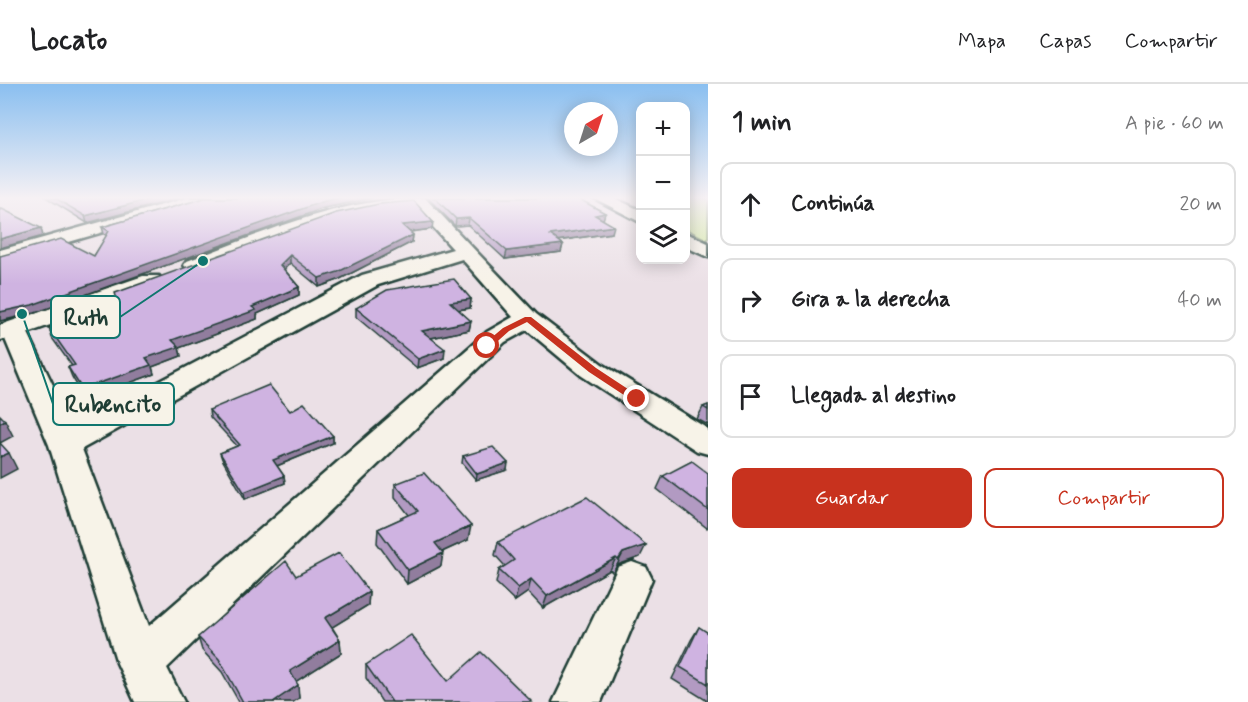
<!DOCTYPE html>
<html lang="es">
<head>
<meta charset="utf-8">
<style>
	:root { --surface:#fff; --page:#f6f6f6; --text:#202124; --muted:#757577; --line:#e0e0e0; --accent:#c8321e }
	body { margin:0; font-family:Mynerve,sans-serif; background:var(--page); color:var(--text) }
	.controls { position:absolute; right:18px; top:18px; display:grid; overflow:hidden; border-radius:12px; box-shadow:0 3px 15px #0003 }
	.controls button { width:54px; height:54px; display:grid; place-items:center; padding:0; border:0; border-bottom:2px solid var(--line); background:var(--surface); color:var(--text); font:30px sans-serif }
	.compass { position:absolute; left:564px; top:18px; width:54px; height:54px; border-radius:50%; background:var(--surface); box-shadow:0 3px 15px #0003; rotate:39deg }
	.stop { position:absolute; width:18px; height:18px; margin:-14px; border:4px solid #c8321e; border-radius:50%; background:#fff }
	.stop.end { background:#c8321e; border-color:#fff; box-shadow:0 2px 6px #0008 }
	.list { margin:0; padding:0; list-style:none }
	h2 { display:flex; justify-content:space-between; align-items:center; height:78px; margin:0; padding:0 24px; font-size:26px }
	h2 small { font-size:20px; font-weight:400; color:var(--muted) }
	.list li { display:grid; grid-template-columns:39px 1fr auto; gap:18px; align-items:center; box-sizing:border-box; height:84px; margin:0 12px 12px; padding:0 12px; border:2px solid var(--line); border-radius:12px }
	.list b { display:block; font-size:22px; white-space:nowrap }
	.list em { font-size:20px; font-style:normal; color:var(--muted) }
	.actions { display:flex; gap:12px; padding:18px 24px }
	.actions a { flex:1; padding:14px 0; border:2px solid var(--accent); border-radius:12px; text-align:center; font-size:21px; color:var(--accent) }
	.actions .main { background:var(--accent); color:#fff }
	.icon { flex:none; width:33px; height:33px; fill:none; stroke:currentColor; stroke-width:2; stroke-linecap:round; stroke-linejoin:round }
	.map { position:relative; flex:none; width:708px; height:618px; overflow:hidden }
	header { display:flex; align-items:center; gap:36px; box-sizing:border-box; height:84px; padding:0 30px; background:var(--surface); border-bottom:2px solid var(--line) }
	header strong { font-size:28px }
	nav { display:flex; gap:33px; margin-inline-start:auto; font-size:21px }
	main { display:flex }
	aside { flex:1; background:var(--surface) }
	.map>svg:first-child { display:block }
	.green { fill:#d2e99e; stroke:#789369; stroke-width:1.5 }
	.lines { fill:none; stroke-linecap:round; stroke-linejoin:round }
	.minor-casing { stroke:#1f3d34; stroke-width:5 }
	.minor { fill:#f7f3e8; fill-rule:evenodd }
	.wall { fill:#b29ac2; stroke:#1f3d34; stroke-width:1.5 }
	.shaded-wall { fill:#917d9e; stroke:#1f3d34; stroke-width:1.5 }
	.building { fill:#cfb3e1; stroke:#1f3d34; stroke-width:1.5 }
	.route { fill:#c8321e }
	.leader { fill:none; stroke:#0f766e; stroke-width:2 }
	.callout-dot { fill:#0f766e; stroke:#f7f3e8; stroke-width:2 }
	.callout { fill:#f7f3e8; stroke:#0f766e; stroke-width:2 }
	.callout-label { font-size:24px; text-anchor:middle; font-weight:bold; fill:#1f3d34 }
</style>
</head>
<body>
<header>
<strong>Locato</strong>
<nav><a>Mapa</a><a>Capas</a><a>Compartir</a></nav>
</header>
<main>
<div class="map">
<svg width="708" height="618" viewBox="0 0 708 618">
	<rect width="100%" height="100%" fill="#ebe0e6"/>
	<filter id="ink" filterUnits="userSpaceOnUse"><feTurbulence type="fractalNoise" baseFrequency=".0167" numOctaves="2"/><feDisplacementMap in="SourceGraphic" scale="12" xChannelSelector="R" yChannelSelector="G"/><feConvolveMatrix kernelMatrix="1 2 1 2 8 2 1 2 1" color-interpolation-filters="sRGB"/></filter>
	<g filter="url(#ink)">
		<!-- green -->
		<path class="green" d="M686,114h22v42l-22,-11z"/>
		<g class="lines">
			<!-- minor casing -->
			<g class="minor-casing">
				<path id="minor" d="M187,114h25l-2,3 -210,61v-12z
					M425,114l111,116 66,50 106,65v25l-11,-3 -115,-75 -55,-46 -22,12 -338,326 17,34h-49l-18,-39 -68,-218 -44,-106 -5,1v-15l143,-49h16l3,5 -3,5 -131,47 45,94 289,-152 91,-26 -39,-43 -36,3 -42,9 -142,53 -7,-2 -3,-4 3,-4c79,-29 152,-63 238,-63zM462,175l51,58 -26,15 -338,294 -67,-177 296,-164z
					M594,114h20l26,12v12z
					M686,149l22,10v14l-22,-10z
					M632,478l14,5 6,12 -51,123h-48l65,-135z"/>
			</g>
			<!-- minor -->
			<use href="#minor" class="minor"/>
		</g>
		<!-- wall -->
		<path class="wall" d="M47,114h133l-93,25z
			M205,114h168l-49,10 -289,105 -35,8v-65h94l13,-20 -3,-2 -2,-7z
			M428,114h150l27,15 -2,6 9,14 -54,8 5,3 -2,8 -56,7 -37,-34 -13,1z
			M336,129l96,16 -22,3 3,3 -1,7 -74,38 -19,7 -29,-24 -6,6 15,18v8l-42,19v5l-78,29 2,8 -29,11 2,7 -69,25 -13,-22 -4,-10 4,-1 -20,-28 -3,-10z
			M471,215l-1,9 -12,2 13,11 -2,9 -38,8 13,20 -27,10 -61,-51v-9z
			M708,321v20l-11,-6 6,-12z
			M209,326l81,1 43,25v7l-56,23 7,10 1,7 -40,16 -23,-40 -2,-6 17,-7 -27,-29z
			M463,372l44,14 -31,10 -14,-17z
			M708,389v54l-1,1 -50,-39 6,-13z
			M395,400l73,56 -26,12 -1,14 -34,18 -30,-41 1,-14 31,-14 -14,-18z
			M498,458l142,15 -23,8 -4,8 -3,-3 -67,38 -15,-16 -13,9 -19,-18 3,-13 6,-4 -10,-11z
			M296,492l73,16 -1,13 -36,22 8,13 1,13 -45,28 3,17 -6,4h-54l-17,-30 -20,-22 -4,-13z
			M699,543l9,6v69h-3l1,-2 -34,-21 19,-39z
			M366,581l82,16 84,21h-150l-16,-24z"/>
		<!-- shaded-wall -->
		<path class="shaded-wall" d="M154,114h26l-93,25 -2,-7z
			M340,114h33l-49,10 -289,105 -35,8v-9l324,-111z
			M605,129l-2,7 -8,-5z
			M469,134l-1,7 -13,1 1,-7z
			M433,138l-1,7 -30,4v-8z
			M614,142l-2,7 -64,9 2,-7z
			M41,144l2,8 -43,12v-9z
			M413,151l-1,7 -74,38 -19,7v-9z
			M563,160l-2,8 -56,7 2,-8z
			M290,171v8l-9,10 -1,-8z
			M299,203v8l-42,19v5l-78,29 2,8 -29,11 2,7 -69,25 -3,-10 64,-31 26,-18z
			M471,215l-1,9 -21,3 1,-9z
			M471,237l-2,9 -48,10 1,-9z
			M445,265l-1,9 -27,10 1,-9z
			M5,336l8,16 -13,7v-20z
			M333,352v7l-59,24 -1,-7z
			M9,369l8,16 -17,9v-21z
			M508,379l-1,7 -31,10 1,-6z
			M284,392l1,7 -40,16 -1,-7z
			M471,442l-3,14 -35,16 2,-13z
			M646,461l-6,12 -23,8 -4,8 10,-20z
			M443,469l-2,13 -34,18 1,-14z
			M616,474l-6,12 -67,38 4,-12z
			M531,495l-3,13 -13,9 3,-13z
			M369,508l-1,13 -42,26 -1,-13z
			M340,556l1,13 -49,31 -2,-13z
			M298,601l1,13 -6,4h-20z"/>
		<!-- building -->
		<path class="building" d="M55,114h99l-69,18z
			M205,114h135l-16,3 -292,104 -32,7v-56l61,-17 33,17 15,-25 -7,-4z
			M435,114h142l28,15 -10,2 19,11 -64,9 13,9 -56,7 -38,-33 -13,1z
			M414,117l19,21 -31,3 11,10 -75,37 -19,6 -29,-23 -10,10 19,22 -47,20 4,3 -84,30 7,7 -33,11 5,7 -69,24 -14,-22 7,-2 -26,-37 68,-29 -2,-6 221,-80 43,-9z
			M0,124l41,20 -41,11z
			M454,195l17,20 -21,3 21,19 -49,10 23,18 -27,10 -62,-51 31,-18z
			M269,301l21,26 14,-8 29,33 -60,24 11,16 -40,16 -24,-39 20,-8 -31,-35z
			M708,321v5l-5,-3z
			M0,331l5,5 -5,3z
			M0,359l9,10 -9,4z
			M493,363l15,16 -31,11 -14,-18z
			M692,377l16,12v37l-45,-34z
			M424,389l47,53 -36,17 8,10 -35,17 -30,-41 40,-18 -23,-27z
			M587,413l59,48 -23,8 -5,7 -2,-2 -69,38 -16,-17 -13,9 -19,-18 15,-10 -16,-18z
			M339,469l30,39 -44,26 15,22 -50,31 8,14 -25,17h-30l-24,-43 -21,-22 88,-76 10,15z
			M699,543l9,6v51l-28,-17z
			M411,551l37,46 33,-29 51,50h-140l-26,-37z"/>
	</g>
	<!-- sky -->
	<linearGradient id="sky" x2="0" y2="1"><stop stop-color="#8abff0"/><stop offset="0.57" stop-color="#f6f1f4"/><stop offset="1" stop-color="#f6f1f4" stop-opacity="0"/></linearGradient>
	<rect width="708" height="200" fill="url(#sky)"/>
	<!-- route -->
	<path class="route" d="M525,233h6l65,51 44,29v4h-7l-44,-29 -62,-50 -18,9 -19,17h-6v-4l19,-16z"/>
	<!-- callouts -->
	<path class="leader" d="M203 177L120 233M22 230L53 320"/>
	<g class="callout-dot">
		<circle cx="203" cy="177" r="6"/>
		<circle cx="22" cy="230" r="6"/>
	</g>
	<g class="callout">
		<rect x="51" y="212" width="69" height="42" rx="6"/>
		<rect x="53" y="299" width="121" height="42" rx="6"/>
	</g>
	<g class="callout-label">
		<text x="86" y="241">Ruth</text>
		<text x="113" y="328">Rubencito</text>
	</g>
</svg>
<div class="controls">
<button>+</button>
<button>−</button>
<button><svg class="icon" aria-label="layers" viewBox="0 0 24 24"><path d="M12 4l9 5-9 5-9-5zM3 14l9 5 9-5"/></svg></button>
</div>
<svg class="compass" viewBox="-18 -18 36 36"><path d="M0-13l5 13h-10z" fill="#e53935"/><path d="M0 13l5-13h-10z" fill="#757577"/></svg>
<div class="stop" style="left:487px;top:262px"></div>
<div class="stop end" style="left:637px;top:315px"></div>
</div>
<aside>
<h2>1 min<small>A pie · 60 m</small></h2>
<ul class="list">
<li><svg class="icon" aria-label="ahead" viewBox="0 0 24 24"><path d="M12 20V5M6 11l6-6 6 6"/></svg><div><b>Continúa</b></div><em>20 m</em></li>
<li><svg class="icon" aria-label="right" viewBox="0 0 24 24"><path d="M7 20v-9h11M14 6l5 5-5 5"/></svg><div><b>Gira a la derecha</b></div><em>40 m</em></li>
<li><svg class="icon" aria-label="arrive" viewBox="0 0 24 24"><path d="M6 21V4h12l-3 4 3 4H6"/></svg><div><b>Llegada al destino</b></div></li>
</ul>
<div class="actions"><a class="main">Guardar</a><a>Compartir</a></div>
</aside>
</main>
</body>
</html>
